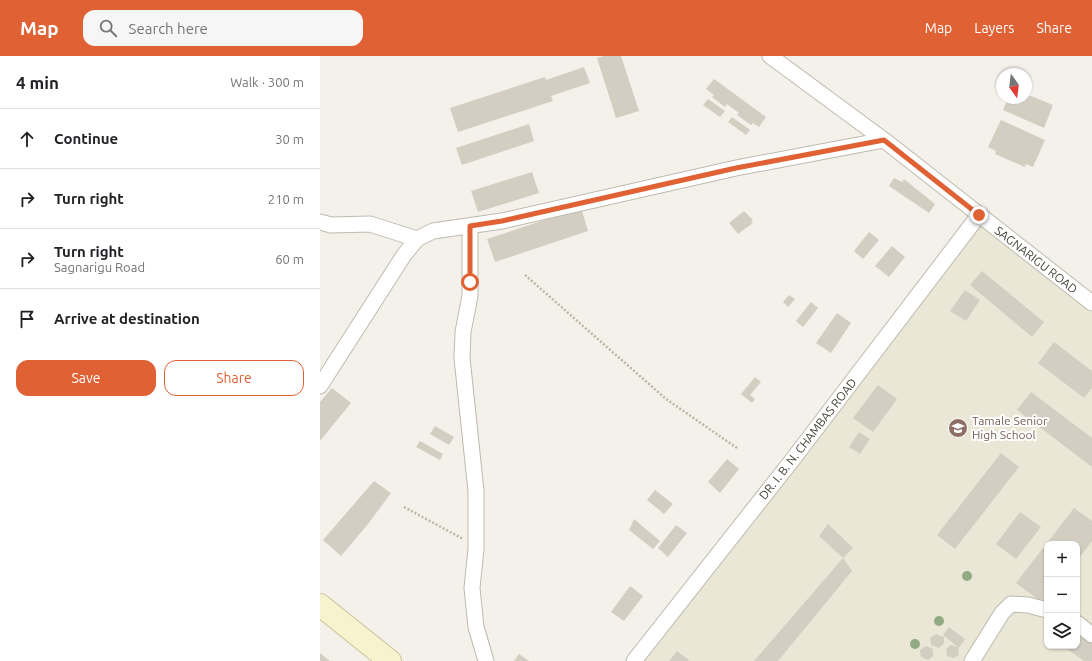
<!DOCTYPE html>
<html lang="en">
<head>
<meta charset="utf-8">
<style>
	:root { --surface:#fff; --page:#f6f6f6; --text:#202124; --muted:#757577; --line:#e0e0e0; --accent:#e06234 }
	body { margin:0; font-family:Ubuntu,sans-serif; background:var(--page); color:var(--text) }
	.controls { position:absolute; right:12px; bottom:12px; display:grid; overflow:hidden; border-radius:8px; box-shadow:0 1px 3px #0004 }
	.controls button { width:36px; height:36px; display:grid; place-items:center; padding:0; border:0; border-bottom:1px solid var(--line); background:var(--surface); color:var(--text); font:20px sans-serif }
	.compass { position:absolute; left:676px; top:12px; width:36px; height:36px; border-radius:50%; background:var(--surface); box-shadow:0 1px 3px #0004; rotate:166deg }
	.stop { position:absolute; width:12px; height:12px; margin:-9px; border:3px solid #e06234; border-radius:50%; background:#fff }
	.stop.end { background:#e06234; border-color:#fff; box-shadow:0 1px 4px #0008 }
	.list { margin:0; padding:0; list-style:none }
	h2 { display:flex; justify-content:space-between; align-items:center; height:52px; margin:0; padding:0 16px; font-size:17px }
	h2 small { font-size:13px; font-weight:400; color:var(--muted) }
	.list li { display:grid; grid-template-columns:26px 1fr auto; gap:12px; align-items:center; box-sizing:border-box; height:60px; padding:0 16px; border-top:1px solid var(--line) }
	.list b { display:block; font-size:15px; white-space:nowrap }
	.list p { margin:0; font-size:13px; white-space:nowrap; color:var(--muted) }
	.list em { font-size:13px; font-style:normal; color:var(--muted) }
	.actions { display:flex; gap:8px; padding:12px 16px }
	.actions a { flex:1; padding:9px 0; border:1px solid var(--accent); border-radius:12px; text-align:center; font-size:14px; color:var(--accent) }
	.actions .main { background:var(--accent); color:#fff }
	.icon { flex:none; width:22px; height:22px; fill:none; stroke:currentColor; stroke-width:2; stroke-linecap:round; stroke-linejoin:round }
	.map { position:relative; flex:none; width:772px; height:605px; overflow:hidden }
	header { display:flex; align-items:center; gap:24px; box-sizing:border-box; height:56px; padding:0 20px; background:var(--accent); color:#fff }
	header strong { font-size:19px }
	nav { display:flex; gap:22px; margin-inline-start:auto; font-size:14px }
	.search { width:280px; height:36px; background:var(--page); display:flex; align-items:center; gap:10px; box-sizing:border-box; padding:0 14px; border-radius:12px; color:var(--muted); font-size:15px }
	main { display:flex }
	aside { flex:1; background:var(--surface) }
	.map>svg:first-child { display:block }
	.education { fill:#eae7d6; fill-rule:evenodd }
	.building { fill:#d3cec1 }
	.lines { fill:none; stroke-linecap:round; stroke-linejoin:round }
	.street-casing { stroke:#bdbaae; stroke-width:17 }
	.secondary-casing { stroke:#cac49d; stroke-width:24 }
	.path { stroke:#bdb7a1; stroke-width:2.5; stroke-dasharray:2 2; stroke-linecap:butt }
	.street { stroke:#fff; stroke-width:15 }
	.secondary { stroke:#f8f3cf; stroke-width:22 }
	.tree { fill:#92ab85 }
	.route { stroke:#e06234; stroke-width:5 }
	.labels { text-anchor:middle; stroke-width:4; stroke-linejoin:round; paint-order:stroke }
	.street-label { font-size:12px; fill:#464339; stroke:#fff }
	.education-label { font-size:12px; fill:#785e54; stroke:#fff; text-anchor:start }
</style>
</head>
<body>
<header>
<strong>Map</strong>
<div class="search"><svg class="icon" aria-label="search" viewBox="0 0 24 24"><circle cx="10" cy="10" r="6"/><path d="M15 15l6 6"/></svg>Search here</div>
<nav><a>Map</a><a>Layers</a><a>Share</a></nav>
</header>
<main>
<aside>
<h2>4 min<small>Walk · 300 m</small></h2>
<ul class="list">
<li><svg class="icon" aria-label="ahead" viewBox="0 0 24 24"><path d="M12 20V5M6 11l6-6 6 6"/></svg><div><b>Continue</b></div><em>30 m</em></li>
<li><svg class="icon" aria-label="right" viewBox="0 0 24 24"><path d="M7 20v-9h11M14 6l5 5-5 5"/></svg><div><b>Turn right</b></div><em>210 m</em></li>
<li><svg class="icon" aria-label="right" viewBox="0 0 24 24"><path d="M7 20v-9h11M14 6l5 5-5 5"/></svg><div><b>Turn right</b><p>Sagnarigu Road</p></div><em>60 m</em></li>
<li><svg class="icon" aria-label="arrive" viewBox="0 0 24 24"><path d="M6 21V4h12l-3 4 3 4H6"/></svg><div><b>Arrive at destination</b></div></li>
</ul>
<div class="actions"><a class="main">Save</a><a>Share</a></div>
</aside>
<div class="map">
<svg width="772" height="605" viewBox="0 0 772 605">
	<rect width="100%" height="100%" fill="#f3f1ea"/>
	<!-- education -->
	<path class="education" d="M660,170l112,86v349h-447zM727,488h30v102h-30z"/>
	<!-- building -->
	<path class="building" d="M284,0h17l18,55 -23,7 -19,-60z
		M264,11l6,16 -39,13 2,5 -95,31 -8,-24 95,-31 1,3z
		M394,23l52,38 -7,10 -6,-4 -2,2 -14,-10 2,-2 -12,-9 -2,3 -13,-10 2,-2 -8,-6z
		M706,38l27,11 -9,23 -41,-18 5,-12h18z
		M388,43l17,12 -5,6 -17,-12z
		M412,61l18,13 -4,5 -18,-13z
		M681,64l44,20 -12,27 -7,-3 -1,3 -30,-13 1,-3 -8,-4z
		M209,68l5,17 -72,24 -6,-17z
		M212,116l7,21 -61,19 -7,-21z
		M574,122l8,4 2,-3 31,25 -6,9 -40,-27z
		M261,152l7,23 -93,31 -8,-23z
		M424,155l9,9 -2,2 2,1 -15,11 -9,-11z
		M549,176l10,8 -16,19 -9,-8z
		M572,190l13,11 -16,20 -14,-11z
		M662,215l62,51 -12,15 -62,-52z
		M645,234l15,10 -14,21 -16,-10z
		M469,239l6,4 -7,8 -5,-5z
		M491,246l7,6 -15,19 -7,-6z
		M517,257l14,10 -20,30 -15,-10z
		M734,286l38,29v17l-8,10 -46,-35z
		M435,321l6,5 -11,13 5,4 -3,4 -11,-9z
		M558,329l19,14 -24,33 -20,-14z
		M12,332l19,15 -31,38v-39z
		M711,336l61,46v29l-75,-57z
		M115,370l19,11 -5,8 -19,-11z
		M539,376l11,7 -10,15 -11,-7z
		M100,385l23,13 -3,6 -24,-13z
		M681,397l18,14 -64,82 -18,-14z
		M407,403l12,10 -19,24 -12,-11z
		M54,425l17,12 -23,31 -27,32 -18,-16z
		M335,434l18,14 -9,10 -17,-14z
		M754,452l18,13v20l-15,20v-17h-30v56l-3,4 -28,-21z
		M700,456l21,15 -25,32 -20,-15z
		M314,463l26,22 -7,8 -24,-19z
		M508,468l25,24 -10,10 9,13 -74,90h-24l89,-103 -24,-22z
		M356,469l11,8 -19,24 -10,-9z
		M310,530l13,10 -19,25 -13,-9z
		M629,571l16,12 -6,9 -16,-13z
		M757,576l15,11v18h-8l-21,-15h14z
		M616,578l8,3v6l-5,5 -8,-3 -1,-7z
		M631,589l7,2 1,8 -6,3 -6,-2 -1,-7z
		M606,590l7,3v7l-5,4 -7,-3 -1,-7z
		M357,595l13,10h-21z
		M0,597l10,8h-10z
		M199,598l10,7h-15z"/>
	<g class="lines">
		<!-- street casing -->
		<g class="street-casing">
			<path id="street" d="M450,0l114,84 208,163
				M0,166l11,3 39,-1 47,15
				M150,170v70l-7,36 -1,26 14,133v58l-4,39 4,39 10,34
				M0,330l84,-131 13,-16 16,-8 69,-10 234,-53 148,-28
				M757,567l15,12
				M314,605l159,-202 186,-244
				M652,605l30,-48 9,-9 17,1 19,5"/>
		</g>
		<!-- secondary casing -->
		<g class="secondary-casing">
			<path id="secondary" d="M0,549l70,56"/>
		</g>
		<!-- path -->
		<path class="path" d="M205,219l141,124 71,49
			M84,451l59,32"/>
		<!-- street -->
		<use href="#street" class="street"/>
		<!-- secondary -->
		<use href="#secondary" class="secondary"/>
	</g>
	<!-- trees -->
	<g class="tree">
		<circle cx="647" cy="520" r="5"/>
		<circle cx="619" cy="565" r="5"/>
		<circle cx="595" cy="588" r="5"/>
	</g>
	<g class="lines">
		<!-- route -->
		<path class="route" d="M150,226v-56l32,-5 234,-53 148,-28 95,75"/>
	</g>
	<!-- icons -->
	<defs>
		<g id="school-disc" transform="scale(1)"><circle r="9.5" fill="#8d6e63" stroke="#fff"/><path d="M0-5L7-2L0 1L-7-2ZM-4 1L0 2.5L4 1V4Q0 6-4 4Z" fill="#fff"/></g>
	</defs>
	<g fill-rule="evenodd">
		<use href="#school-disc" x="638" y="372"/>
	</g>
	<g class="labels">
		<!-- street labels -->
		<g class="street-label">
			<text transform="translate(716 204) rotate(38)" y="4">SAGNARIGU ROAD</text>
			<text transform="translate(488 383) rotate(-52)" y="4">DR. I. B. N. CHAMBAS ROAD</text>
		</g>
		<!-- education labels -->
		<g class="education-label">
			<text x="652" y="369">Tamale Senior<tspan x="652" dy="14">High School</tspan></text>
		</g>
	</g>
</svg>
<div class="controls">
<button>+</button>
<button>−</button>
<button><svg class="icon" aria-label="layers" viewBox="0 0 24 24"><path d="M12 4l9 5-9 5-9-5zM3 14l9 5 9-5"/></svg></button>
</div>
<svg class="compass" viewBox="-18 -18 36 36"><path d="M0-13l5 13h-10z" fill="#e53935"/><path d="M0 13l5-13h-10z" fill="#757577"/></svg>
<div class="stop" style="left:150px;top:226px"></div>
<div class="stop end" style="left:659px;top:159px"></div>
</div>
</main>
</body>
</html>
